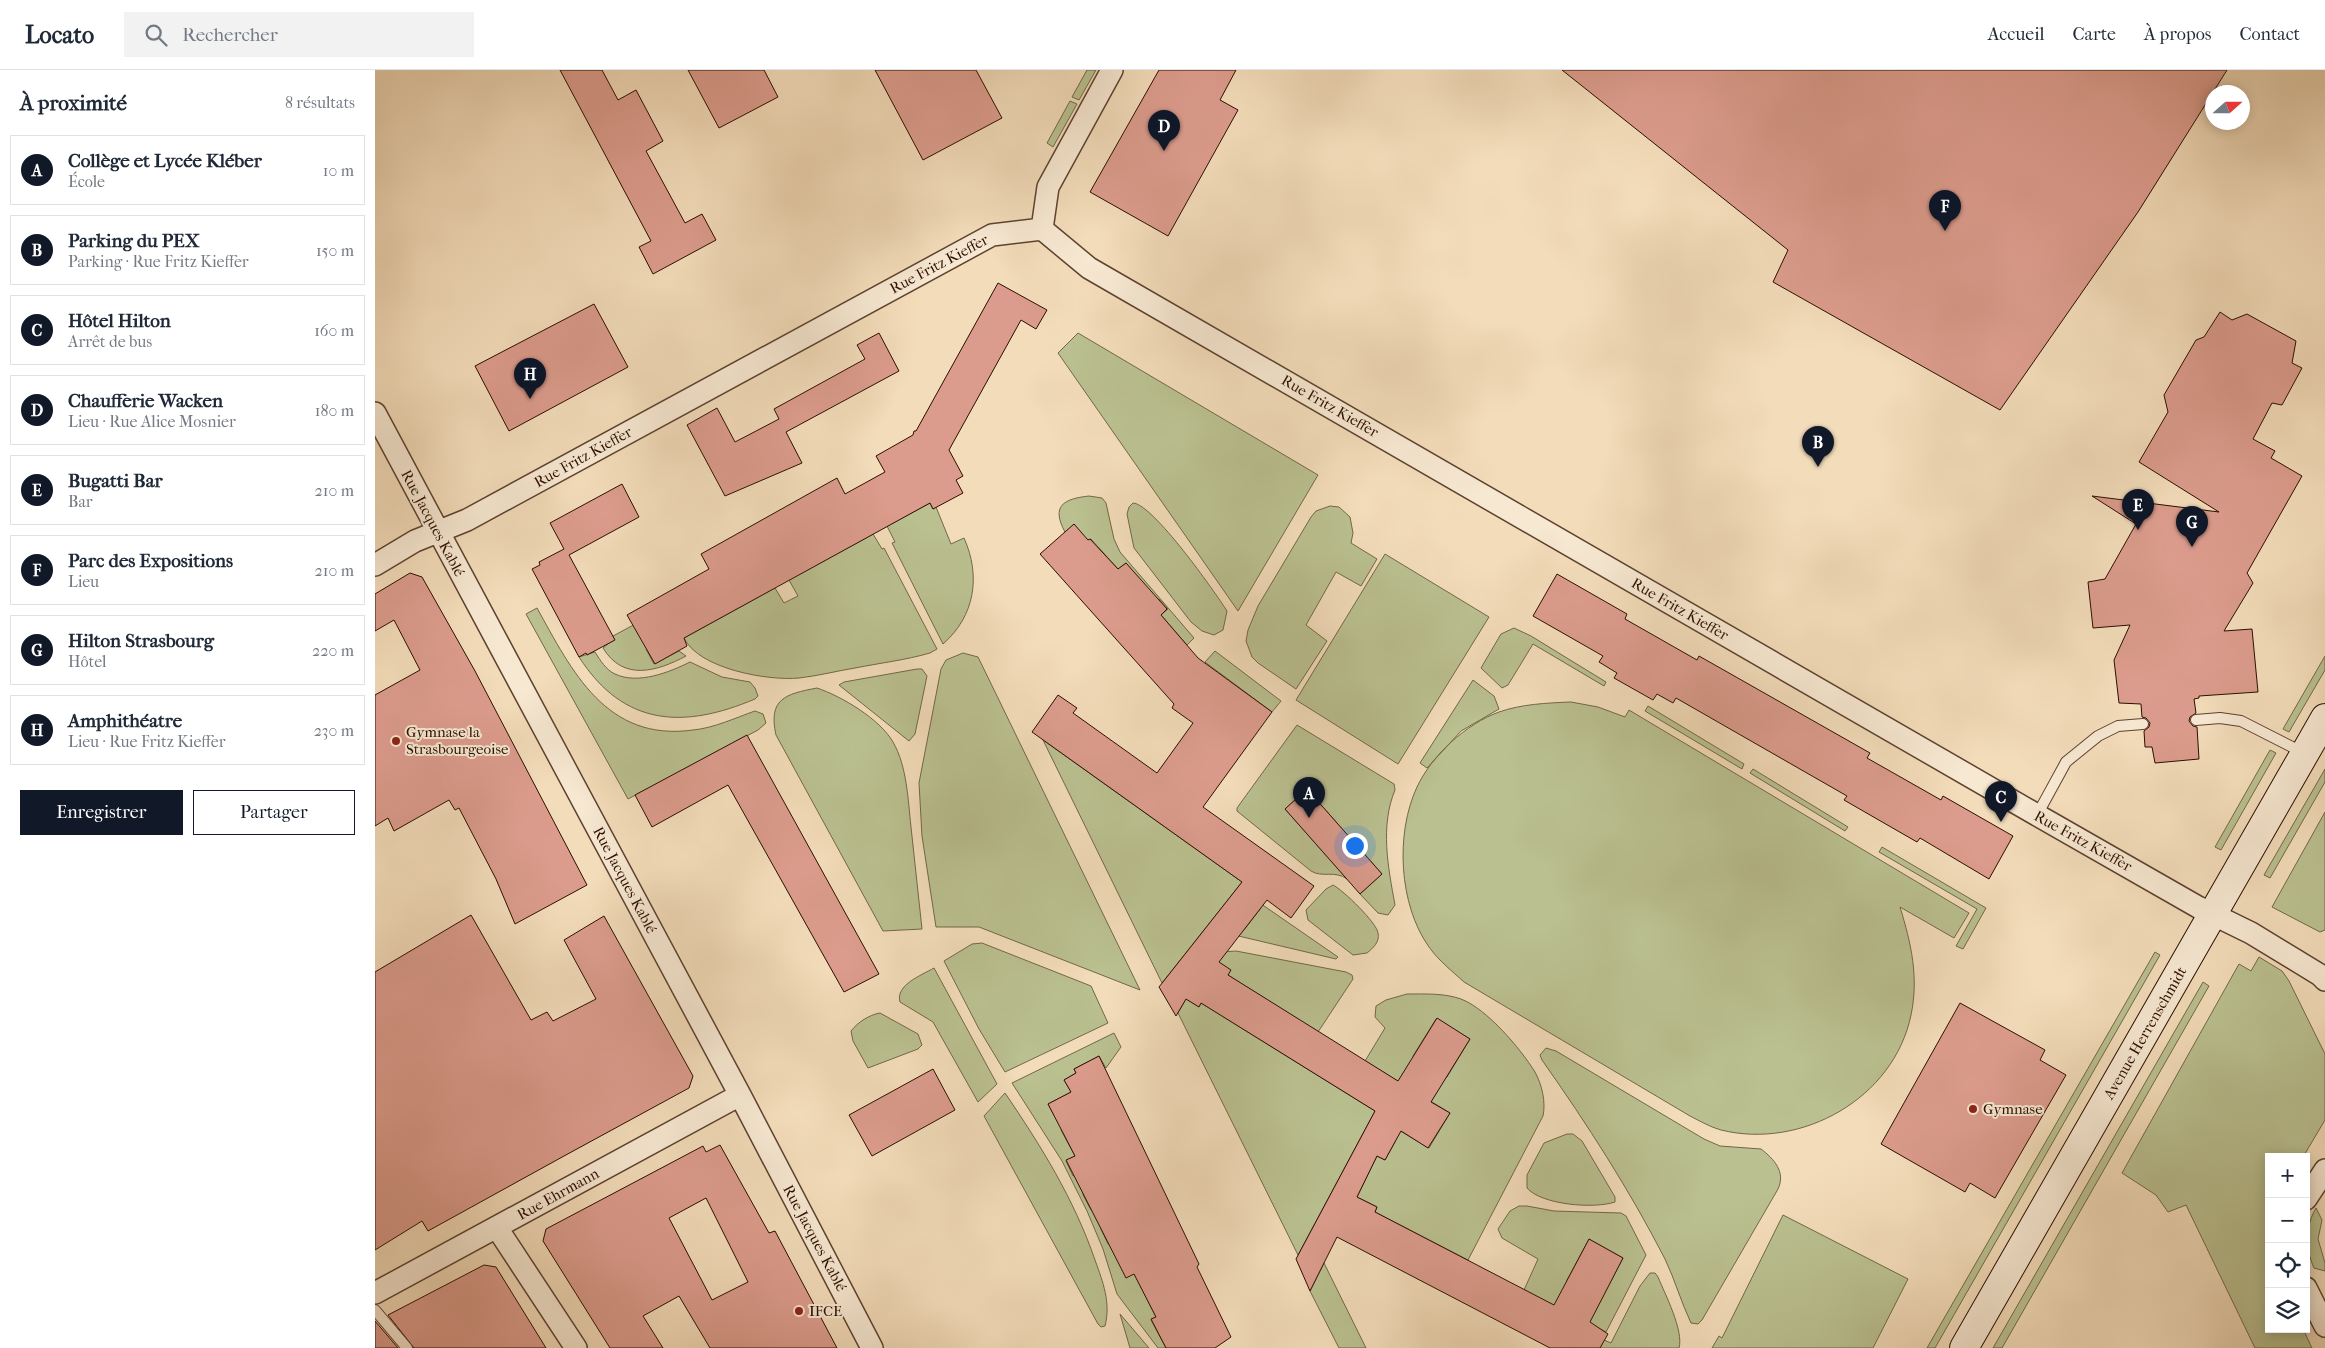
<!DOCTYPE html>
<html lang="fr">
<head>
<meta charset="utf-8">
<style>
	:root { --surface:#fff; --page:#f2f2f3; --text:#1f2937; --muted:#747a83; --line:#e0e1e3; --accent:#111827 }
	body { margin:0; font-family:"IM FELL French Canon",serif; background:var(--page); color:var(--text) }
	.controls { position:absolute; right:15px; bottom:15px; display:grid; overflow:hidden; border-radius:0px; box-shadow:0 2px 12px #0003 }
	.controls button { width:45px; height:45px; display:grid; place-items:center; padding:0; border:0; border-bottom:1px solid var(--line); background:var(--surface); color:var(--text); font:25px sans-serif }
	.compass { position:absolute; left:1830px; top:15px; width:45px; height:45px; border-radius:50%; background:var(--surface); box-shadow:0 2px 12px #0003; rotate:69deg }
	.you { position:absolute; left:979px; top:775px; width:18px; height:18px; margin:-12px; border:4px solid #fff; border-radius:50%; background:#1a73e8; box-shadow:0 0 0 8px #1a73e833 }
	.badge { display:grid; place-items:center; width:32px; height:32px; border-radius:50%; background:var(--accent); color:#fff; font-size:16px; font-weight:700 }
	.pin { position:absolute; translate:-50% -41px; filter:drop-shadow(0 1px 2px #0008) }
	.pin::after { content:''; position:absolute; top:26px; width:18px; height:15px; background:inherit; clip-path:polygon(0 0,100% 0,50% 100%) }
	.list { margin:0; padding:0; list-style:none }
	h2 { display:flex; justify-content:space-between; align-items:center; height:65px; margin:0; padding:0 20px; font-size:21px }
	h2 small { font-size:16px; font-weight:400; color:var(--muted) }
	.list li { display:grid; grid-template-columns:32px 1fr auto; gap:15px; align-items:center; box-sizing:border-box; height:70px; margin:0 10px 10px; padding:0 10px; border:1px solid var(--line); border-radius:0px }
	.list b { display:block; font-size:19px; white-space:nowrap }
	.list p { margin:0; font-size:16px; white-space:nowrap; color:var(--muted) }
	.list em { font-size:16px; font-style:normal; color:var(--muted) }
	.actions { display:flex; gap:10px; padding:15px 20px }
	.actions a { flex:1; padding:11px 0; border:1px solid var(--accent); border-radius:0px; text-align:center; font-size:18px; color:var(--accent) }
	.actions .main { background:var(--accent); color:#fff }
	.icon { flex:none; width:28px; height:28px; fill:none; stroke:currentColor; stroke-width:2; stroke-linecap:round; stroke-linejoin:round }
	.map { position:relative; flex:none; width:1950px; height:1278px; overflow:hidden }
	header { display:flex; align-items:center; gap:30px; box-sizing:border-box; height:70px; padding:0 25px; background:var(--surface); border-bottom:1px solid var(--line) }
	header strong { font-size:24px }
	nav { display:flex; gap:28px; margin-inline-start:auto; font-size:18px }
	.search { width:350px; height:45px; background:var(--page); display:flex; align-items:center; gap:12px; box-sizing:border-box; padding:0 18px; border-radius:0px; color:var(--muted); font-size:19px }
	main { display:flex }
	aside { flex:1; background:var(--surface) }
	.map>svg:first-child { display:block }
	.green { fill:#bac090; stroke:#726748 }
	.building { fill:#dc9c8d; stroke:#2b0e01; fill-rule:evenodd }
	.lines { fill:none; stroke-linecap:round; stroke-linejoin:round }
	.service-casing { stroke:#5d422f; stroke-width:12 }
	.minor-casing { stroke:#5d422f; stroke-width:24 }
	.secondary-casing { stroke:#2b0e01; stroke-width:30 }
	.service { stroke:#f7e8d2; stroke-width:10 }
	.minor { stroke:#f7e8d2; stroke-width:21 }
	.secondary { stroke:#f7e8d2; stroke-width:28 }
	.poi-dot { fill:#8f2418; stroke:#f7e8d2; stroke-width:2 }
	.labels { text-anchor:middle; stroke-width:4; stroke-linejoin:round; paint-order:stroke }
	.street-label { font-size:15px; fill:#2b0e01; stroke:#f7e8d2 }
	.poi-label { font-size:15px; fill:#2b0e01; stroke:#f7e8d2; text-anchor:start }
</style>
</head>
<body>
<header>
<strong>Locato</strong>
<div class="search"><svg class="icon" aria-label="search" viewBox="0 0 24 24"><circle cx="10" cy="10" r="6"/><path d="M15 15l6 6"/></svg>Rechercher</div>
<nav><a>Accueil</a><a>Carte</a><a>À propos</a><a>Contact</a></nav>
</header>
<main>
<aside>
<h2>À proximité<small>8 résultats</small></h2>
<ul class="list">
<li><span class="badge">A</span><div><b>Collège et Lycée Kléber</b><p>École</p></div><em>10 m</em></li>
<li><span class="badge">B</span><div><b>Parking du PEX</b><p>Parking · Rue Fritz Kieffer</p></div><em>150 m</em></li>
<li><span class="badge">C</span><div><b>Hôtel Hilton</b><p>Arrêt de bus</p></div><em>160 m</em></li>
<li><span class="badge">D</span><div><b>Chaufferie Wacken</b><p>Lieu · Rue Alice Mosnier</p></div><em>180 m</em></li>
<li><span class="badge">E</span><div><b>Bugatti Bar</b><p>Bar</p></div><em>210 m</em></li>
<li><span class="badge">F</span><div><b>Parc des Expositions</b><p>Lieu</p></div><em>210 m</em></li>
<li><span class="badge">G</span><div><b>Hilton Strasbourg</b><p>Hôtel</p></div><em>220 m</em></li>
<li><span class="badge">H</span><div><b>Amphithéatre</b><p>Lieu · Rue Fritz Kieffer</p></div><em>230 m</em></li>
</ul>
<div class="actions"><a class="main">Enregistrer</a><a>Partager</a></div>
</aside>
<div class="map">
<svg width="1950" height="1278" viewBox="0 0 1950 1278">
	<rect width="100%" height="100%" fill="#f3dcba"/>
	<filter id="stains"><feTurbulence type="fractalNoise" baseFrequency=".004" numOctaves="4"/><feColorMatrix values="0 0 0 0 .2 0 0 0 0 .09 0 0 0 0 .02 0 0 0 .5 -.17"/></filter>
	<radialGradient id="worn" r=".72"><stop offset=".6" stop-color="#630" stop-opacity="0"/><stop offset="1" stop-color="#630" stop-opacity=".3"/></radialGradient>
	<!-- green -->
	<path class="green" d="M712,0h9l-17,30 -7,-3z
		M695,31l7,3 -24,43 -6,-4z
		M703,263l240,142 -80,136 -180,-258z
		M714,426l13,2 4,5 8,36 6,13 74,86 -7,7 -26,-30 7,-6 -9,-10 -8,7 -16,-32 -9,-11 -8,6 -27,-30 -3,1 -23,-8c-14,-26 -2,-33 24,-36z
		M555,433l3,6 3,-2 15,37 13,-6c17,38 11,78 -21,106l-51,-101 3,-1 -8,-16z
		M758,433c20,1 82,89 94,108l-4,19 -9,5 -12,-4 -11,-9 -57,-74 -7,-34 2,-7z
		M955,436l9,1 11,10 3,16 -2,10 26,16 -16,27 -25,-14 -30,53 21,16 -31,48 -38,-26 -6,-6 -6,-16 2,-11 10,-24 53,-89 5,-6z
		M498,464l9,15 2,-1 53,101 -7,4c-24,7 -50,10 -75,15 -18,3 -38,8 -56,10 -31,3 -100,-9 -115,-40l91,-50 9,15 14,-7 -9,-16z
		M1010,484l104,63 -91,147 -102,-64z
		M162,538c35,63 69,134 156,122 21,-2 42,-12 62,-19l8,3 3,9 -8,7 -130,69 -102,-185z
		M266,551l12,23 -7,5 8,15 25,-13 7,5c-30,16 -63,25 -83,-8l11,-9 -1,-3z
		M1139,558l17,8 75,46 -2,4 -71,-42 -25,41 -6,3 -21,-20 20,-34z
		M840,581l66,50 -9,11 -67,-50z
		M220,582c5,8 11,18 20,22 23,11 55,-2 75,-12l32,15 28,5 5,6 3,8 -3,3c-71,30 -131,28 -176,-42z
		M588,583l15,4 162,333 -161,-63h-43l-14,-91 -3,-53 22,-114 5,-9z
		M1950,586v14l-36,62 -6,-3z
		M542,599h5l5,7 -12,58 -6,7 -70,-56 5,-3z
		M1098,610l21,16 5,13 -38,22 -34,37 -7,-5z
		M442,618c24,8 63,31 76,54 14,24 15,58 18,85 4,34 7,68 11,102l-39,2 -107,-196c-8,-36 9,-41 41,-47z
		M1196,632l27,5 27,10 4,-7 340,203 -15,25 -54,-31c11,36 19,70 11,108 -17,83 -109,135 -190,115 -11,-3 -21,-9 -31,-14l-226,-134c-12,-11 -25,-21 -35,-35 -30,-42 -34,-113 -12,-160 15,-32 49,-63 82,-75 23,-8 48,-9 72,-10z
		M1273,636l96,58 -2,5 -97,-58z
		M922,655l97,59 1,6c-15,36 -7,77 0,115l-7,10 -10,-2 -18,-19 22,-20 -75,-85 -22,20 62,70c-12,-9 -25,-1 -36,-8l-74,-60v-3z
		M668,670l199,142 -80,101z
		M1895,680l6,3 -55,97 -6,-3z
		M1378,699l95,58 -3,4 -95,-58z
		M1950,699v13l-55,96 -6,-3z
		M1950,742v118l-5,2 -48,-25z
		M1507,777l104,61 -23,41 -7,-3 21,-37 -98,-57z
		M958,815c10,5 44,38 45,48 2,9 -5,15 -11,20l-14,2 -45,-35 -2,-10 20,-21z
		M879,829l84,58 -2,2 -106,-25 14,-4 17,-22z
		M607,873l109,43 17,37 -103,49 -26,-43 -35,-68 28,-17z
		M861,881l110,21 6,3 1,4 -35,53 -90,-57 -14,-16 8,-7z
		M1780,882l5,3 -225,393h-8z
		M1884,887l23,14 7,10 36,73v66l-22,37h-34v172h34l9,19h-57l-69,-143 -18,7 -12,-17 -34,-22 117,-209 12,7z
		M559,898l63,116 -19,18 -45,-80 -33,-20c-5,-17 22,-27 34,-34z
		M1828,912l6,4 -207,362h-9z
		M1032,924c18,0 37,-1 54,5 26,10 59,49 74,73 7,13 11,30 8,44l-75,144 -93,-48 2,-5 -20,-10 20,-41 8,4 10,-18 -3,-16 37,22 21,-35 -26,-16 23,-20 23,-38 -34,-20 -23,37 4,37 -52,-32 20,-33 -10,-11 1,-11 10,-6z
		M811,929l13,8 2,-4 174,108 -77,144 -120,-242z
		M505,943l38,21 4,11 -4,4 -50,19 -15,-27 -2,-10c7,-9 18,-16 29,-18z
		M739,963l7,14 -15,21 -7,-12 -25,13 2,4 -12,7 7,12 -23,12 7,13 18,-9 -12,22 14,26 -9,5 7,15 9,-5 1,24 8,15 8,-4 2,23 7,15 9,-4 39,77 -5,3 15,28h-8l-41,-54 -14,-45 -16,-38 -25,-50 -50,-78z
		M1171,978l10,3 148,88 16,7 41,3c13,10 25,23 17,40l-76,131 -4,4 -7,-1c-10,-21 -16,-43 -26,-64 -36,-70 -78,-135 -123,-199l-2,-5z
		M630,1023c36,53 69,106 90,167 8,22 16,43 10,66l-4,1 -3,-3 -114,-208z
		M1192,1064h6l9,7 33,56v5c-21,7 -73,3 -88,-14v-13l17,-32z
		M1144,1136h8l27,5 67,2 5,3 20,39 -40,77 -24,-12 20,-22 21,-40 -34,-19 -22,41 6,36 -49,-26 14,-31 -36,-21 -4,-9 12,-18z
		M1941,1138l6,12 -4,19 7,24v8l-11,-3c-9,-20 -9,-41 2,-60z
		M1408,1145l125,64 -35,69h-161l7,-12 3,2z
		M949,1193l42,85h-27l-29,-57z
		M1275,1203h5l3,4c7,17 26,54 21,71h-79l4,-8 7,3 29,-57z
		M745,1244l29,34h-19z"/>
	<!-- building -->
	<path class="building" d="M185,0h42l16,30 18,-10 27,51 -17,10 39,72 17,-9 14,26 -63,34 -14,-27 12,-6z
		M313,0h76l14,27 -59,31z
		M500,0h101l26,48 -79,42z
		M784,0h77l-16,30 18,10 -70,126 -78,-44z
		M1187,0h665l-89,142 -138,198 -227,-128 15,-32z
		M623,213l49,27 -11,19 -15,-9 -72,130 14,26 -7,4 7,13 -30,16 -3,-6 -246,135 3,8 -32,18 -28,-49 82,-46 -8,-15 136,-76 8,16 40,-22 -9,-16 37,-21 1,-4h2z
		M219,234l34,63 -119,64 -34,-65z
		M1845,242l12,8 15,-6 49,27 -4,22 10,5 -20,37 -10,-2 -19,36 22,12 -4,7 31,18 -55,97 6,10 -29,48 28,-2 6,63 -59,4v2l-5,1 2,14 -6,4 -1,4 4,5 4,1 2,32 -44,4 -3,-16h-7l-1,-16 5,-4 1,-4 -4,-5 -4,-1 -1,-13 -22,-1 -5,-43 16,-35 -37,3 -5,-46 17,-3 31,-55 -44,-28 127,16 -80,-50 29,-50 -4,-17 32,-55 8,-3z
		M504,263l20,38 -113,61 16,31 -77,33 -38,-71 30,-17 18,34 44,-23 -5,-10 91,-50 -8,-14z
		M247,414l17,33 -70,38 46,85 -28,15 -1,-2 -7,4 -47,-88 8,-4 -1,-3 25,-13 -14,-26z
		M699,454l14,16 2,-1 28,30 8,-6 41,46 -6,6 37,43 74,54 -69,95 111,79 -23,32 -24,-18 -48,62 12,8 -3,5 170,106 39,-63 33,21 -39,63 19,11 -22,35 -27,-17 -16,29 -8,-4 -20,41 20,10 -2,5 179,93 35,-66 34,19 -33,64 18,12 -8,14h-50l-213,-111 -27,54 -14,-32 79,-148 -174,-108 -2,4 -13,-8 -10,17 -17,-29 83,-105 -210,-150 26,-37 19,13 -4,5 84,60 36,-50 -21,-15 2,-4 -134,-150z
		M35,503l12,4 53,94 112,214 -72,39 -19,-45 -37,-71 -4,2 -6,-10 -55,31 -6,-13 -13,8v-131l45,-25 -26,-50 -19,11v-37z
		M1182,504l70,40 -2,5 72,41 2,-4 171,97 -3,5 74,42 2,-4 70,40 -24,43 -69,-41 -3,4 -73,-42 3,-4 -171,-98 -3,5 -16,-9 -4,6 -39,-22 3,-5 -18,-11 4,-6 -70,-40z
		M372,665l132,239 -35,18 -116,-207 -76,42 -17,-32z
		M932,719l75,85 -22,20 -75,-85z
		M96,845l60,105 16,-8 6,9 43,-22 -32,-59 40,-24 89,160 -4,12 -125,68 -136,75 -6,-10 -47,29v-278z
		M1585,933l85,47 -5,10 26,15 -71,123 -25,-15 -5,9 -84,-48z
		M724,986l100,208 -2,3 34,70 -16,11h-49l-15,-29 5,-2 -22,-43 -8,4 -60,-118 9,-4 -27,-52 23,-12 -7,-12 12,-7 -2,-4z
		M558,999l22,41 -83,46 -23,-41z
		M345,1075l49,88 6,-2 62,117h-127l-31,-52 -36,20 20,32h-53l-67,-107 3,-12 157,-83 3,6zM331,1128l42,84 -36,18 -43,-82z
		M109,1195l12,2 50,81h-132l-26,-33z
		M0,1251l23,27h-23z"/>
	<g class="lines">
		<!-- service casing -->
		<g class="service-casing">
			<path id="service" d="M1821,650l24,-2 21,3 63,32
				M1662,745l29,-53 32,-26 20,-10 25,-2
				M0,1240l32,38"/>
		</g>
		<!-- minor casing -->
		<g class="minor-casing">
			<path id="minor" d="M667,159l6,-42 64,-117
				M0,343l365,682 132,253
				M0,495l40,-24 52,-21 525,-285 50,-6 47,39 948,547 161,92 53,26 69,42 5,5
				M1931,1129l19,-29
				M122,1158l79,120
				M1931,1218l19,38
				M0,1223l365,-198"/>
		</g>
		<!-- secondary casing -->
		<g class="secondary-casing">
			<path id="secondary" d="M1589,1278l361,-630"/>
		</g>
		<!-- service -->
		<use href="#service" class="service"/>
		<!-- minor -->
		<use href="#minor" class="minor"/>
		<!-- secondary -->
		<use href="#secondary" class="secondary"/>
	</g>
	<!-- markers -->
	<g class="poi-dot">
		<circle cx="21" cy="671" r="5"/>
		<circle cx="1598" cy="1039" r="5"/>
		<circle cx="424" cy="1241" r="5"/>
	</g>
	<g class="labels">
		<!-- street labels -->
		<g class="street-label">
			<text transform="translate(564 194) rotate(-28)" y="5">Rue Fritz Kieffer</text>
			<text transform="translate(955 336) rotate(30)" y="5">Rue Fritz Kieffer</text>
			<text transform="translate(208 387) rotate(-29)" y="5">Rue Fritz Kieffer</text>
			<text transform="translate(58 453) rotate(62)" y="5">Rue Jacques Kablé</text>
			<text transform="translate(1305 539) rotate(30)" y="5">Rue Fritz Kieffer</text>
			<text transform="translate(1708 771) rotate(29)" y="5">Rue Fritz Kieffer</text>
			<text transform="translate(250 810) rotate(62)" y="5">Rue Jacques Kablé</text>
			<text transform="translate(1770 963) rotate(-60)" y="5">Avenue Herrenschmidt</text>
			<text transform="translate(183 1124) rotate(-29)" y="5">Rue Ehrmann</text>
			<text transform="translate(440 1168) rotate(62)" y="5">Rue Jacques Kablé</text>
		</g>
		<!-- poi labels -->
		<g class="poi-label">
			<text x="31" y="667">Gymnase la<tspan x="31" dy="17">Strasbourgeoise</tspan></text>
			<text x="1608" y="1044">Gymnase</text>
			<text x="434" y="1246">IFCE</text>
		</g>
	</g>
	<rect width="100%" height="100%" filter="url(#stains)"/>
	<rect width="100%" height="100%" fill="url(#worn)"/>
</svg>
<div class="controls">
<button>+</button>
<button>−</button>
<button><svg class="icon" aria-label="locate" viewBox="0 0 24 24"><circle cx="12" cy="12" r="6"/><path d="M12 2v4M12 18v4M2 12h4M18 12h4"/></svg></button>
<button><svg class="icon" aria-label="layers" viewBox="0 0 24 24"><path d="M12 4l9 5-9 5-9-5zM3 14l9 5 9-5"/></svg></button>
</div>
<svg class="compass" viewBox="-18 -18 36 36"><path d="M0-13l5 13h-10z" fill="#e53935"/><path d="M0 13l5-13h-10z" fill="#747a83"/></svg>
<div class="you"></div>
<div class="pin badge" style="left:934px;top:748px">A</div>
<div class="pin badge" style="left:1443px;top:397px">B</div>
<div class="pin badge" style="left:1626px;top:752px">C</div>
<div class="pin badge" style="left:789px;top:81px">D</div>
<div class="pin badge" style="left:1763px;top:460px">E</div>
<div class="pin badge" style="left:1570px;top:161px">F</div>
<div class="pin badge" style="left:1817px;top:477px">G</div>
<div class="pin badge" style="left:155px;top:329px">H</div>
</div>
</main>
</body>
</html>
